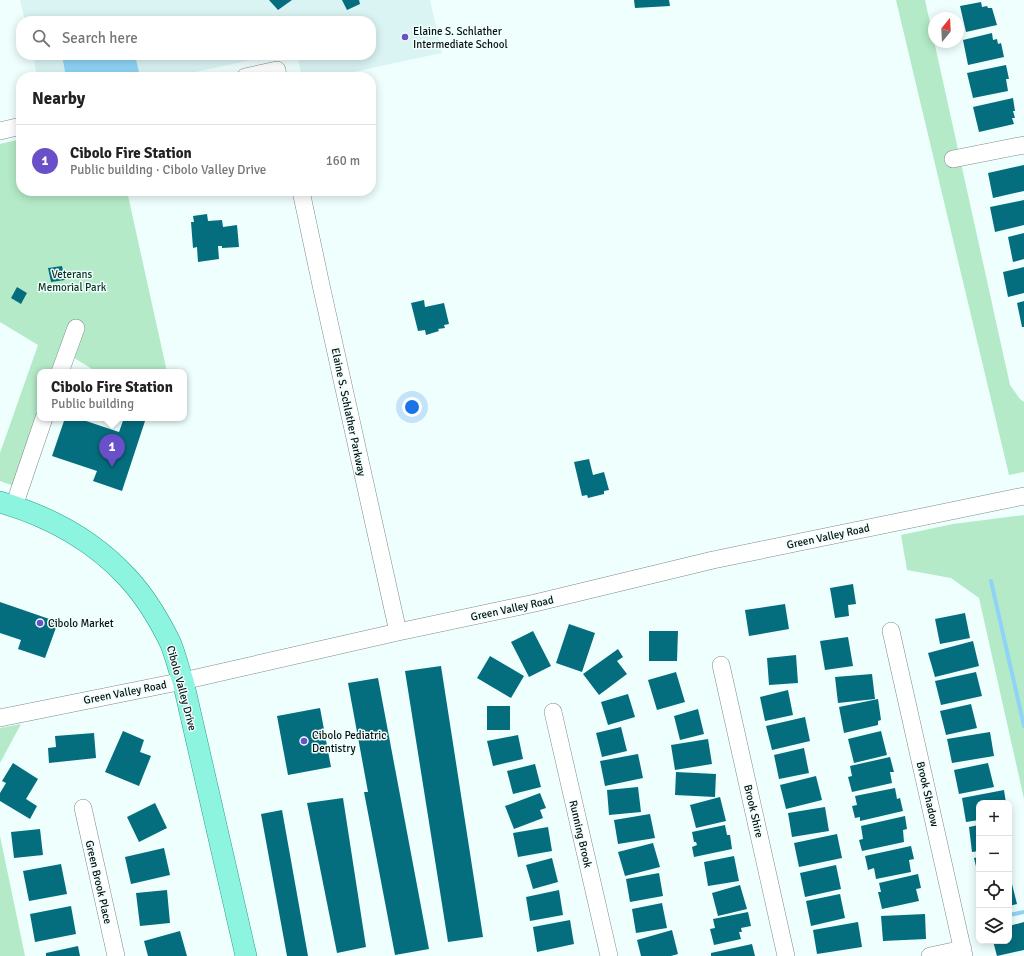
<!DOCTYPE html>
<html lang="en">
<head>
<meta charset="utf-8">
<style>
	:root { --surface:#fff; --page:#f6f6f6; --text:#222; --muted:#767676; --line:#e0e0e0; --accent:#6950c9 }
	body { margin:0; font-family:Signika,sans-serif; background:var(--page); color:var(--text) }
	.controls { position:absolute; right:12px; bottom:12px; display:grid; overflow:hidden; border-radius:8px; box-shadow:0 2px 10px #0003 }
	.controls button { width:36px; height:36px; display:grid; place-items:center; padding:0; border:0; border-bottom:1px solid var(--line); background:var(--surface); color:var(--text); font:20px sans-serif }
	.compass { position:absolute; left:928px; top:12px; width:36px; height:36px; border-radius:50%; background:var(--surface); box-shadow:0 2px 10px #0003; rotate:18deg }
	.you { position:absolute; left:412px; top:407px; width:14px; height:14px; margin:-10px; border:3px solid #fff; border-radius:50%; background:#1a73e8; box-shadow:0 0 0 6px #1a73e833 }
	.badge { display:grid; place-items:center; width:26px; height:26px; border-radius:50%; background:var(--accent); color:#fff; font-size:13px; font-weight:700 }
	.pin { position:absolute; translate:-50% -33px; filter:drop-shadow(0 1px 2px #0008) }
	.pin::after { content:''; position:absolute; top:21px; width:14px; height:12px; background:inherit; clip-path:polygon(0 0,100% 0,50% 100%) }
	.popup { position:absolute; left:37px; top:369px; width:150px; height:52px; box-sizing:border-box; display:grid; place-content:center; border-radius:8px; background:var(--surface); filter:drop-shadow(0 1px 3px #0005); font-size:13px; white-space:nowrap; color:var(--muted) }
	.popup b { font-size:15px; color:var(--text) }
	.popup::after { content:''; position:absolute; left:50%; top:100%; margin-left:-8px; border:8px solid transparent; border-top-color:var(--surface) }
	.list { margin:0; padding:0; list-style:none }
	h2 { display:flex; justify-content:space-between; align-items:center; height:52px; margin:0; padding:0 16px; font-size:17px }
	h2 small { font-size:13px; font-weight:400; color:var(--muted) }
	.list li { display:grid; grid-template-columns:26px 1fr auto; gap:12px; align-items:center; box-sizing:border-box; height:72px; padding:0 16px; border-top:1px solid var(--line) }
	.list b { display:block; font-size:15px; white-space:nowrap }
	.list p { margin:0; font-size:13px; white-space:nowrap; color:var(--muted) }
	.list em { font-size:13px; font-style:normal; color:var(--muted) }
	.icon { flex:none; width:22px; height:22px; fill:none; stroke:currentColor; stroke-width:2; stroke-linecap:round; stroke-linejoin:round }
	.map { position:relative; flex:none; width:1024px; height:956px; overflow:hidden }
	.search { position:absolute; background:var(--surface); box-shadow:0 2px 10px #0003; left:16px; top:16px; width:360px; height:44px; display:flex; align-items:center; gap:10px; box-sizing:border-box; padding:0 14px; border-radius:16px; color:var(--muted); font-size:15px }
	.panel { position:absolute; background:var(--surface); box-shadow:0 2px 10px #0003; left:16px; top:72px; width:360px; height:124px; border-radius:16px }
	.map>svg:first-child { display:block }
	.built { fill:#daf4f3 }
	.green { fill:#b4eac7 }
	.water { fill:#8fd4f7 }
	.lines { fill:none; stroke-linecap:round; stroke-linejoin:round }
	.stream { stroke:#8fd4f7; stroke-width:4 }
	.building { fill:#056e7e }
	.minor-casing { stroke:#7c8c8b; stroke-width:18 }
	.major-casing { stroke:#2ea089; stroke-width:22 }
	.minor { stroke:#fff; stroke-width:17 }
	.major { stroke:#8df4df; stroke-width:21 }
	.poi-dot { fill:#6950c9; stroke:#eefffe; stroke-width:1.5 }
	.labels { text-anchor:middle; stroke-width:3; stroke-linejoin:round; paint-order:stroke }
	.poi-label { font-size:11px; fill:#0c1211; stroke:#eefffe; text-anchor:start }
	.park-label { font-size:11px; fill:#103320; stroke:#eefffe }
	.street-label { font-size:11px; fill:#0c1211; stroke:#eefffe }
</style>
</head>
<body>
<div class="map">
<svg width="1024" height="956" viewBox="0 0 1024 956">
	<rect width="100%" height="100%" fill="#eefffe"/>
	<!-- built -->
	<path class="built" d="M20,0h410l12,53 -113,24h-27l-5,-22h74v-34h-346z
		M33,55h242l-103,22h-135z"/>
	<!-- green -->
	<path class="green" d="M896,0h29l85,385 10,14 4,3v70l-15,3z
		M21,139v52h106l40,181h-70l-26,-16 -5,16h-26v46h11l-23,73 -28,-10v-28l38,-108 -38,-23v-178z
		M1024,515v284l-45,-201 -28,-20 -44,-8 -6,-35 52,-11z
		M21,724l-21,39v-35z
		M0,836l25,120h-25z"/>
	<!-- water -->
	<path class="water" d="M62,55h73l5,22h-74z"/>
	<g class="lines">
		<!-- stream -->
		<path class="stream" d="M991,581l33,145
			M1009,915l15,-3"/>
	</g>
	<!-- building -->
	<path class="building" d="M269,0h23l-14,10z
		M342,0h17l1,4 -13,6z
		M634,0h35l1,6 -35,2z
		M981,2l1,5 5,-1 1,2h4l5,17 -31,7 -6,-26z
		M992,33l1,7 4,-1 1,5 3,-1 3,14 -36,8 -5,-25z
		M1006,65l3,14h-3l2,12 -35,7 -6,-25z
		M1013,98l2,13h-2l2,7h-3l2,6 -35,8 -6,-25z
		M1024,165v26l-31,7 -5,-25z
		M1024,200v25l-29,7 -5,-25z
		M207,214l1,7 14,-1 1,7 14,-2 2,22 -17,1v-2h-4l1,13 -21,3 -1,-15 -4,1 -2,-26h3l-1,-6z
		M1024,233v26l-11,3 -5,-25z
		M62,266l3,14 -14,2 -3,-14z
		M1024,267v26l-16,4 -5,-25z
		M17,287l10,6 -6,11 -10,-6z
		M424,300l1,7 19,-4 5,21 -5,1 1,3 -7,1 1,2 -13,4 -1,-5 -7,1 -7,-28z
		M1024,301v26h-2l-5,-24z
		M65,418h12l42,14 5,-14h22l-24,73 -29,-10 4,-10 -45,-15z
		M589,459l4,16 11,-3 5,18 -5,1v3l-16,4 -1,-3 -5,1 -8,-34z
		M853,584l3,20 -8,1 1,11 -14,2 -5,-30z
		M0,602l58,20 -13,36 -27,-9 3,-9 -21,-7z
		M785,604l4,25 -40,7 -4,-26z
		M965,613l5,25 -30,6 -5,-25z
		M569,624l26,9 -13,39 -26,-9z
		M533,631l18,35 -22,11 -18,-35z
		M649,631h29l-1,30h-28z
		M848,637l5,29 -28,4 -5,-29z
		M973,641l6,25 -44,11 -7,-24z
		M618,649l5,8 -6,4 10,13 -28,21 -16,-21z
		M796,655l2,28 -29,2 -2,-27z
		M490,656l34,20 -13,22 -34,-20z
		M441,666l42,271 -35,5 -43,-271z
		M676,672l9,30 -28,8 -9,-30z
		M976,672l6,24 -41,9 -6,-24z
		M872,674l3,25 -37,4 -3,-26z
		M378,678l51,271 -34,6 -31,-163h4l-20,-109z
		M788,690l5,25 -28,6 -5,-24z
		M628,694l7,23 -27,8 -7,-23z
		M878,699l3,21 -3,1v4l-34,8 -5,-26z
		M971,704l6,24 -31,7 -6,-24z
		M487,706h23v24h-23z
		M320,708l11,59 -43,8 -11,-59z
		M698,709l6,25 -24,6 -6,-24z
		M805,717l5,24 -38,9 -6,-24z
		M621,727l6,24 -25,6 -6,-24z
		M123,731l21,9 -4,12 11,4 -12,30 -34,-14z
		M881,731l6,24 -33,8 -6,-24z
		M990,732l4,24 -42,7 -5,-24z
		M94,733l2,25 -47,5 -1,-15 8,-1 -1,-11z
		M518,735l5,24 -30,7 -6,-25z
		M708,739l4,25 -37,6 -4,-25z
		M804,748l5,25 -30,6 -5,-24z
		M638,754l5,24 -38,8 -5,-25z
		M890,757l4,15h-4l2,11 -40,9 -4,-15 4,-1 -2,-10z
		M13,763l25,16 -12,20 11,7 -7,13 -30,-18v-8l6,-10 -4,-2z
		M988,763l6,24 -35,7 -5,-24z
		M535,764l6,23 -28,7 -6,-23z
		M676,772l40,2 -1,23 -40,-2z
		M816,776l6,24 -36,9 -6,-24z
		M638,787l3,25 -32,3 -2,-25z
		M895,788l2,11 3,-1 3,13 -43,10v-4l-5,1 -3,-12 5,-1 -2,-9z
		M1004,790l2,13h-27v17l-13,2 -4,-24z
		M540,793l6,15 -6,2 3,8 -29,11 -9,-23z
		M720,797l6,24 -30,7 -6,-23z
		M343,798l23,149 -29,6 -30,-150z
		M155,803l12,25 -28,14 -12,-25z
		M825,807l4,24 -37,6 -4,-24z
		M282,810l26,146h-21l-26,-142z
		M650,814l5,24 -37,6 -4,-24z
		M905,816l2,13 -4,1 1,12 -42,9 -3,-11 4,-1 -2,-13z
		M725,825l2,10h3l2,14 -38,8 -2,-10 5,-2 -1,-3h-2l-2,-10z
		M979,825v26l-7,1 -3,-25z
		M548,827l4,24 -34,6 -5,-24z
		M40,829l3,26 -29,3 -3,-26z
		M837,834l5,24 -43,9 -5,-24z
		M653,843l7,24 -35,9 -7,-24z
		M911,846l3,13 -5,1 2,12 -35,7 -2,-11 -6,2 -3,-14z
		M164,848l6,27 -39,9 -6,-27z
		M734,856l5,25 -31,5 -4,-24z
		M979,857v18h-1l-4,-17z
		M552,858l6,24 -25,7 -7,-24z
		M61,864l6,30 -38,7 -6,-30z
		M836,865l5,24 -36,8 -5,-24z
		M659,873l4,23 -33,6 -4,-23z
		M918,874l3,14 -5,1 3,12 -37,8 -4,-17h3l-2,-9z
		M1011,880l6,24 -8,2v-25z
		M740,885l7,24 -29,7 -6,-23z
		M167,890l3,33 -30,3 -4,-33z
		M559,890l4,25 -33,6 -4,-24z
		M840,894l5,24 -34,8 -5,-25z
		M662,903l5,25 -31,5 -4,-24z
		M71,906l5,28 -41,8 -5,-28z
		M748,912l3,14 -10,2 1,4h-3l2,7 -27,6 -4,-16 5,-1 -2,-9z
		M925,914l1,25 -43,2 -2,-25z
		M570,920l4,24 -37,8 -4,-25z
		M858,922l4,25 -45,7 -4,-24z
		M1024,922v28l-27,6 -4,-15h16v-15z
		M672,930l6,24 -7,2h-30l-4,-16z
		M180,931l7,25h-39l-4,-15z
		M752,944l3,12h-44v-3z
		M78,946l2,10h-34v-3z"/>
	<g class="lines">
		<!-- minor casing -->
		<g class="minor-casing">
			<path id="minor" d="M245,77l32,-7 1,7
				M0,131l21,-5
				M953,159l71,-14
				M301,191l20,94 77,347
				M60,372l16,-44
				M14,506l30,-88
				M891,631l73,325
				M721,665l65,291
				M553,712l56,244
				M0,718l183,-37 215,-49 137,-29 178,-43 311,-64
				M83,808l33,148
				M930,956l33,-7"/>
		</g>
		<!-- major casing -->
		<g class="major-casing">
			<path id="major" d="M0,502c48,14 93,38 127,75 17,18 31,41 42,63 6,12 9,28 14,41l63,275"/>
		</g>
		<!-- minor -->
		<use href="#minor" class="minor"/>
		<!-- major -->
		<use href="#major" class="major"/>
	</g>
	<!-- markers -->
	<g class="poi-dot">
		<circle cx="405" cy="37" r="4"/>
		<circle cx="40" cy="623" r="4"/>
		<circle cx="304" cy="741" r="4"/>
	</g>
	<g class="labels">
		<!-- poi labels -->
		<g class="poi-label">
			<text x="413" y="35">Elaine S. Schlather<tspan x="413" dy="13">Intermediate School</tspan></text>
			<text x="48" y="627">Cibolo Market</text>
			<text x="312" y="739">Cibolo Pediatric<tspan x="312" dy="13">Dentistry</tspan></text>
		</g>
		<!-- park labels -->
		<g class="park-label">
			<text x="72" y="278">Veterans<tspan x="72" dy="13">Memorial Park</tspan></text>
		</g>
		<!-- street labels -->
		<g class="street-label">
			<text transform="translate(349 412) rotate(78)" y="4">Elaine S. Schlather Parkway</text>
			<text transform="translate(828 536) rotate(-12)" y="4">Green Valley Road</text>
			<text transform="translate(512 608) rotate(-12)" y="4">Green Valley Road</text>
			<text transform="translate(182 688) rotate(75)" y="4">Cibolo Valley Drive</text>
			<text transform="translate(125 692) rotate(-11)" y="4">Green Valley Road</text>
			<text transform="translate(928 794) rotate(77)" y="4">Brook Shadow</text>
			<text transform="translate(754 811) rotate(77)" y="4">Brook Shire</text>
			<text transform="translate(581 834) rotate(77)" y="4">Running Brook</text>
			<text transform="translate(99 882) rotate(77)" y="4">Green Brook Place</text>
		</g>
	</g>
</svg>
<div class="controls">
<button>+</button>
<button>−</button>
<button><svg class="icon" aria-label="locate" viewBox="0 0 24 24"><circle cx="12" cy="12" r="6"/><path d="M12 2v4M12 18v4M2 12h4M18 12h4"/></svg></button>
<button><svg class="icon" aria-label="layers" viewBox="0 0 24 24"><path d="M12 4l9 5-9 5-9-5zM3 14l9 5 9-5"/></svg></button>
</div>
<svg class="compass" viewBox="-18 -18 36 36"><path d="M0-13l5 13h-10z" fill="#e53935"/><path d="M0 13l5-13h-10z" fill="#767676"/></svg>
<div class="you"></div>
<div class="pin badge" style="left:112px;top:467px">1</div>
<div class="popup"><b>Cibolo Fire Station</b>Public building</div>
<div class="search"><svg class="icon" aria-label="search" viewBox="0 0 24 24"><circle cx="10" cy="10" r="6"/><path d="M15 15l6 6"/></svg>Search here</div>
<section class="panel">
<h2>Nearby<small></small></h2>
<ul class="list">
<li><span class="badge">1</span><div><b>Cibolo Fire Station</b><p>Public building · Cibolo Valley Drive</p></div><em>160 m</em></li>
</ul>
</section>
</div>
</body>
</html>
